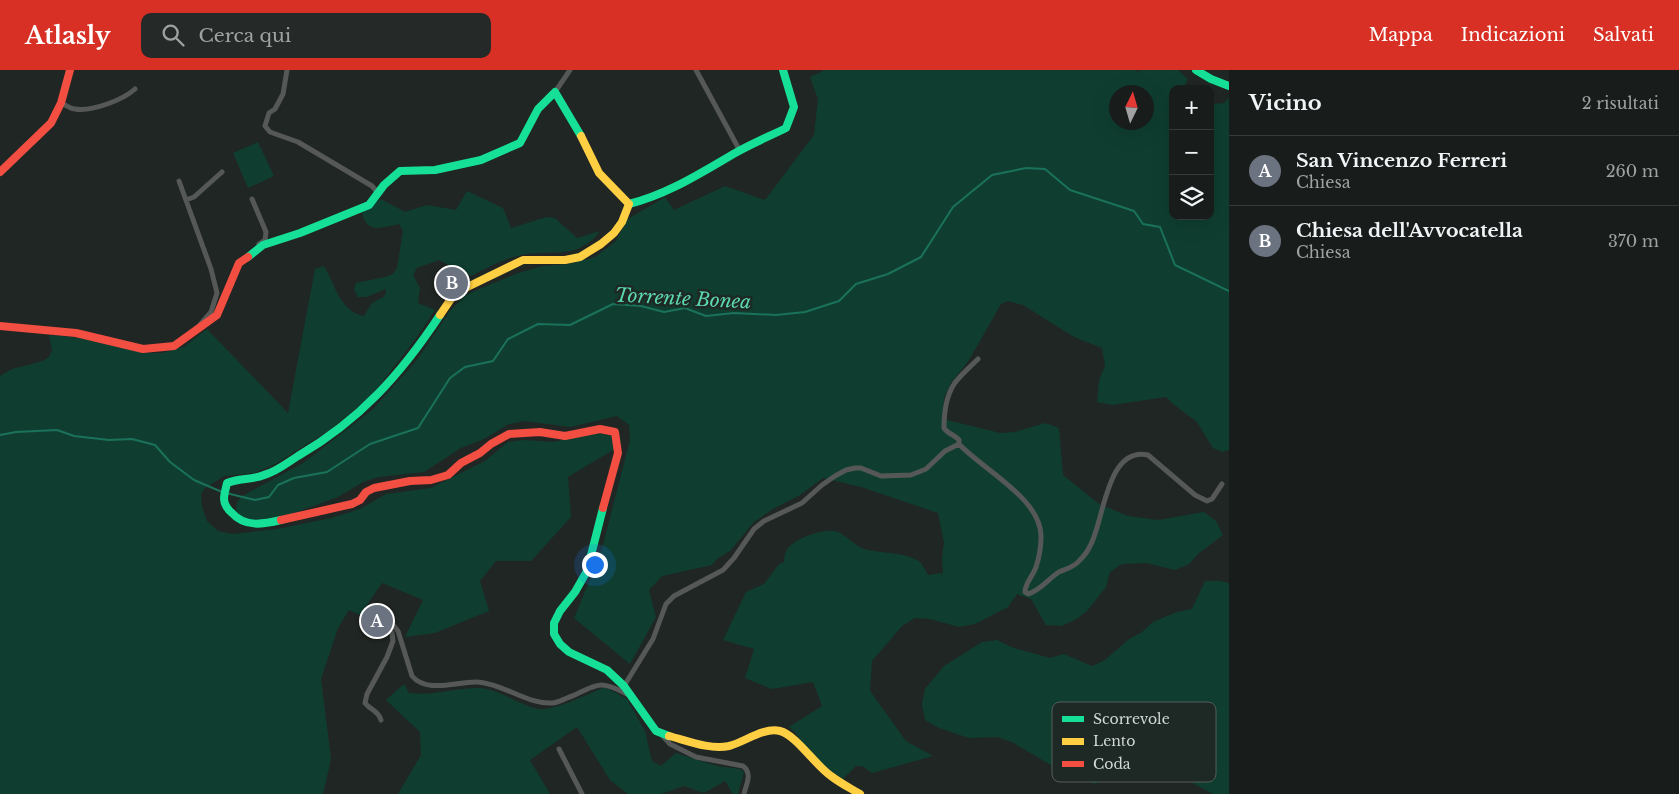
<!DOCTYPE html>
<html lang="it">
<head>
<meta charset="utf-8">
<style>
	:root { --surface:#181c1a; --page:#252927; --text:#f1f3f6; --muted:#9fa1a2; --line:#363a39; --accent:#d93025 }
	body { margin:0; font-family:"Libre Baskerville",serif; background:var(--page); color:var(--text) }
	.controls { position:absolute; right:15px; top:15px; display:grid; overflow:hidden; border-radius:10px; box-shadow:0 5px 20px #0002 }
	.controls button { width:45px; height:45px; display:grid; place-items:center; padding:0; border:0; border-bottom:1px solid var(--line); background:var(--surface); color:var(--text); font:25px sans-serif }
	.compass { position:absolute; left:1109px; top:15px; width:45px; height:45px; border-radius:50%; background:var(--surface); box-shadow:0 5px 20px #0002; rotate:5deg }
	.you { position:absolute; left:594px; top:494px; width:18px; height:18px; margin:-12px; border:4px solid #fff; border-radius:50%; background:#1a73e8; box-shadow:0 0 0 8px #1a73e833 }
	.badge { display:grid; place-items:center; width:32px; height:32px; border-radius:50%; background:var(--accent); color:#fff; font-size:16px; font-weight:700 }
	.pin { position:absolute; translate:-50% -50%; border:2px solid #fff; box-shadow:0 1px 5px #0006 }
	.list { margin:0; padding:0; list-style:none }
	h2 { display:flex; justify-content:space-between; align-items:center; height:65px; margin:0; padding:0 20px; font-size:21px }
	h2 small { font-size:16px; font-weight:400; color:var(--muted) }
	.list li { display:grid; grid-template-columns:32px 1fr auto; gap:15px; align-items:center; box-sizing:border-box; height:70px; padding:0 20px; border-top:1px solid var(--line) }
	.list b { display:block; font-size:19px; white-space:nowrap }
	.list p { margin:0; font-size:16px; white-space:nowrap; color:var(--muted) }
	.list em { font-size:16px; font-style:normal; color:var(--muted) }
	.icon { flex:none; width:28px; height:28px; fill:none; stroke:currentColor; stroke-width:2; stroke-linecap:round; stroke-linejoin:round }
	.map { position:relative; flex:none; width:1229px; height:724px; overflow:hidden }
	header { display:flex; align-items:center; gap:30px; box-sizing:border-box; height:70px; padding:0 25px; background:var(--accent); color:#fff }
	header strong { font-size:24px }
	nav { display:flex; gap:28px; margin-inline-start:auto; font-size:18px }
	.search { width:350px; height:45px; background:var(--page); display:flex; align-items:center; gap:12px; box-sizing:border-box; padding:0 18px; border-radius:10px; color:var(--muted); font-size:19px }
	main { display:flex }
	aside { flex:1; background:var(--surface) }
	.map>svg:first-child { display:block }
	.green { fill:#0f3e31; fill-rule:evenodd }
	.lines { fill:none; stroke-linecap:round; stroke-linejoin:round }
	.stream { stroke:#1b725a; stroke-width:2 }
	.street { stroke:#555857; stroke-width:5 }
	.fast { stroke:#16e098; stroke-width:8 }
	.slow { stroke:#ffcf43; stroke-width:8 }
	.jam { stroke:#f24e42; stroke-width:8 }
	.labels { text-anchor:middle; stroke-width:5; stroke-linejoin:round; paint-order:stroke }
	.water-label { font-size:19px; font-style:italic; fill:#5cd8b0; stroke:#1e2824 }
	.key { fill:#1e2824; stroke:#545d59; stroke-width:1 }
	.key-label { font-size:14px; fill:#d1d8d5 }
</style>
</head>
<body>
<header>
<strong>Atlasly</strong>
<div class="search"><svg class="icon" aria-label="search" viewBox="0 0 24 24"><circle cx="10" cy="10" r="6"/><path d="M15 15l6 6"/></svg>Cerca qui</div>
<nav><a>Mappa</a><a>Indicazioni</a><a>Salvati</a></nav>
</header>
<main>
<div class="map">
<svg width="1229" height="724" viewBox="0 0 1229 724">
	<rect width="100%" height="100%" fill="#202623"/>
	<!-- green -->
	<path class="green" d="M825,0h310l2,2 3,-2h38l10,9 -5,10h-10v127h37v-112l14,-1 5,-5v352l-7,2 -9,-4 -16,-26 -24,-18 -7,-7 -54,8 -15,-3 2,-22 6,-14 -3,-18 -28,-11 -51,-32 -15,-4 -7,3 -32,56 -18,23 -7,15 -1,21 57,14 15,-1 30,-9 14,5 4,47 36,29 29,12 30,4 46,-8 12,9 7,14 -24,18 -10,11 -14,6 -29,-7 -24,1 -12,8 -4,15 -19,24 -12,9 -14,6 -15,-1 -15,-26 -14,-5 -9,13 -33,17 -16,3 -29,-8 -15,-1 -13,8 -30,35 -2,30 36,50 27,15 -61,17 -10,-7h-6l-13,13c-14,-8 -26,-19 -36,-31 -7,-7 -10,-15 -18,-21l33,-21 -9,-24 -41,7 -27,-11 9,-29 -31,-9 23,-48 18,-8 15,-20 5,-2c0,-5 1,-10 4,-14 9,-10 37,-21 50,-16 9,4 17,14 26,17 17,5 40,2 56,13 3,3 6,9 8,13l15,-2 -1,-15 2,-15 -6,-30 -77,-26 -38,-9 -23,17 -27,14 -19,13 -24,29 -13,8 -5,6 -50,11 -13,14 7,27 -26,47 -56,-46 26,-62 30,-116 -1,-15 -12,-9 -47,11 -45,-6 -16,3 -27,16 -21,8 -37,24 -46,5 -15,5 -25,15 -47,17 -38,7 -6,-1 -7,-4 -4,-6 1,-8 5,-6 61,-33 69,-53 45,-50 32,-48 16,-17 53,-22 25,-7 25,-2 27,-7 20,-15 13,-23 37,-22 9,13 51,-24 40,14 49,-65 4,-36 -8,-22zM1116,22h30v30h-30z
		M258,72l16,34 -26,12 -15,-35z
		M467,121l36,17 8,20 36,-11 8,1 22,20 23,-7c-22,30 -49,18 -79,24 -18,4 -34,13 -50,21l-32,-16 -22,8 -4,7 7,13 -2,15 17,7 -21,31 -42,54 -41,34 -56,35 -21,9 -30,3 -19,12 -4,6 1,13 5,14 11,10 15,3 44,-5 54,-11 29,-9 26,-15 45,-6 54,-27 23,-19 16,-2 29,2 45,-9 14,3 2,7 -1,7 -45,27 3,40 -40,44h-35l-16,20 9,30 -54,22 -30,4 18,-37 -41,-17 -22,32 -11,-5 -11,18 -17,51 10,80 -8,35h-323v-418l12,-7 31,-8 6,-4 3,-7 -3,-15 31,3 67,15h15l22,-6 23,-18 81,84 27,-144 9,-3c11,18 16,46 40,50l8,-13 13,-7 1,-7 -20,8h-8l-4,-7 2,-7 29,-6 8,-3 4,-6 6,-37 -4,-7c-17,3 -32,11 -37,-11l19,-14 24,13 22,-7 29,5z
		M1205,511h15l9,2v211h-16l-41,-22 -25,-18h-16l-35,30 -15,-5 -12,-9 -15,-3 -42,-25 -15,-5 -28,1 -30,-10 -14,-8 -3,-16 3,-15 19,-23 38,-24 15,-2 14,7 39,11 14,-4 28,12 13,-6 24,-21 13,-7 11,-10 24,-10 15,-3z
		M404,614l5,9c25,3 45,-5 69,-5 21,0 41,18 62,21 13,2 51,-16 65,-22l22,12 18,32 7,30 9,5 15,-13 41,13 23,3 4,3 -6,22h-5l-8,-13 -21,12 -20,-7 -23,8h-33l-18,-14 -33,-53 -47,33 20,34h-152l23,-39 -1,-23 -34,-32z"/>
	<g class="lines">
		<!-- stream -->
		<path class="stream" d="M0,365l16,-3 41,-2 17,6 35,4 23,-1 23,6 15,17 24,18 28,12
			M226,423l29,7 14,-3 9,-12 16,-7 33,-6 43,-28 48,-16 32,-50 15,-11 28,-6 15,-22 30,-15 32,1 43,-21 28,2 23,6 21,-4 21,8 28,-3 42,2 29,-3 34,-11 17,-17 32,-10 33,-17 32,-50 39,-32 34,-7 19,1 25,21 64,21 9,13 17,3 15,38 54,26"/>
		<!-- street -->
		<path class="street" d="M287,0l-4,24 -8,15 -6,4 -4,13 5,6 28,10 74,44 6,7
			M696,0l44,81
			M555,22l15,-22
			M61,33c5,2 9,6 14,6 16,3 48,-9 60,-20
			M179,111l32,88 6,24 -6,19 -12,14
			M252,129l14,33 -1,8 -6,4
			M186,130l8,-3 28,-25
			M978,289c-7,7 -14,13 -20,20 -12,13 -14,33 -14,49 4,6 11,7 15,12v4c23,25 83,55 82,93 0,10 -2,21 -5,30 -3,9 -11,16 -11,25l3,2c13,-4 20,-15 31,-22 7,-3 15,-5 20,-11 4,-4 9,-10 11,-15 14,-24 16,-100 58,-91l47,40 12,6 5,-2 10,-15
			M624,616l29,-47 13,-35 8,-8 49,-26 11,-12 20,-29 10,-8 38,-18 20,-18 13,-9 11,-6 9,-2h6l20,8 30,-1 15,-6 19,-18 14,-7
			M381,650c-3,-10 -11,-10 -16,-17l2,-9 20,-37 6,-16 -1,-8 -6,-7 4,-5 8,10 14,45c15,18 46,5 66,6 26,2 48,22 74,21 5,0 10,-3 15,-5 29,-11 29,-21 60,-4
			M662,665l8,9 26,13 47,9c10,8 3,18 1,28
			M559,679l23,45"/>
		<!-- fast -->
		<path class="fast" d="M1196,0l15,9 18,7
			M629,134c40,-10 73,-32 108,-52 16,-9 33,-16 49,-24l8,-21 -11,-37
			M248,187l15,-12 37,-12 69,-28 15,-20 16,-14 35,-1 46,-10 39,-17 18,-34 17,-17 26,44
			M603,438l-16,63 -12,21 -15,19 -6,12v11l6,10 9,8 38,18 17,16 32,45 13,5
			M281,450c-17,4 -36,8 -49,-7 -4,-3 -8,-9 -8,-14 0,-5 2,-11 3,-16 12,-5 25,-3 37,-8 12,-3 23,-12 34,-19 62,-36 103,-82 142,-141"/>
		<!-- slow -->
		<path class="slow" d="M581,66l18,37 30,31
			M440,245l15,-22 68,-33h42l15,-3 21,-13 13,-11 8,-11 7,-18
			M669,666c19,5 41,14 60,10 16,-4 34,-19 51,-15 16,4 35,34 51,45 9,7 19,12 29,18"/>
		<!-- jam -->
		<path class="jam" d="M0,102l51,-49 10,-20 9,-33
			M0,256l76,7 67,16 31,-3 43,-31 22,-52 9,-6
			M281,450l71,-16 8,-4 6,-8 8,-4 36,-7 21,-1 17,-5 13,-12 19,-10 11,-9 18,-10 31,-2 25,4 35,-7 15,3 3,21 -15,55"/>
	</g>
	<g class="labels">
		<!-- water labels -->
		<g class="water-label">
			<text transform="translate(683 228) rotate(3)" y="7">Torrente Bonea</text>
		</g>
	</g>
	<!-- legend -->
	<rect x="1052" y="632" width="164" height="80" rx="8" class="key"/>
	<rect x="1062" y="646" width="22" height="6" fill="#16e098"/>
	<rect x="1062" y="668" width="22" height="7" fill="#ffcf43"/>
	<rect x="1062" y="691" width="22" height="6" fill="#f24e42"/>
	<g class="key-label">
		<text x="1093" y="654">Scorrevole</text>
		<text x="1093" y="676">Lento</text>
		<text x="1093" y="699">Coda</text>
	</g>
</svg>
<div class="controls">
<button>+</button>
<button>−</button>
<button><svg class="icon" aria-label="layers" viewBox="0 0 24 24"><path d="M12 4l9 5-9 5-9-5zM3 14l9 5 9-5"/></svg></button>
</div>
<svg class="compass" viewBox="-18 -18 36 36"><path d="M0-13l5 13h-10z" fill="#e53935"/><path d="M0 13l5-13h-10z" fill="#9fa1a2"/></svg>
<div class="you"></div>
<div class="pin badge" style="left:377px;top:551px;background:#6b7280">A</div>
<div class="pin badge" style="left:452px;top:213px;background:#6b7280">B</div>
</div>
<aside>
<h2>Vicino<small>2 risultati</small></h2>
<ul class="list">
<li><span class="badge" style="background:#6b7280">A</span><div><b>San Vincenzo Ferreri</b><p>Chiesa</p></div><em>260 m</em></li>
<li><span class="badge" style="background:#6b7280">B</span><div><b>Chiesa dell'Avvocatella</b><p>Chiesa</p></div><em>370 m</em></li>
</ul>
</aside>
</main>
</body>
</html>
